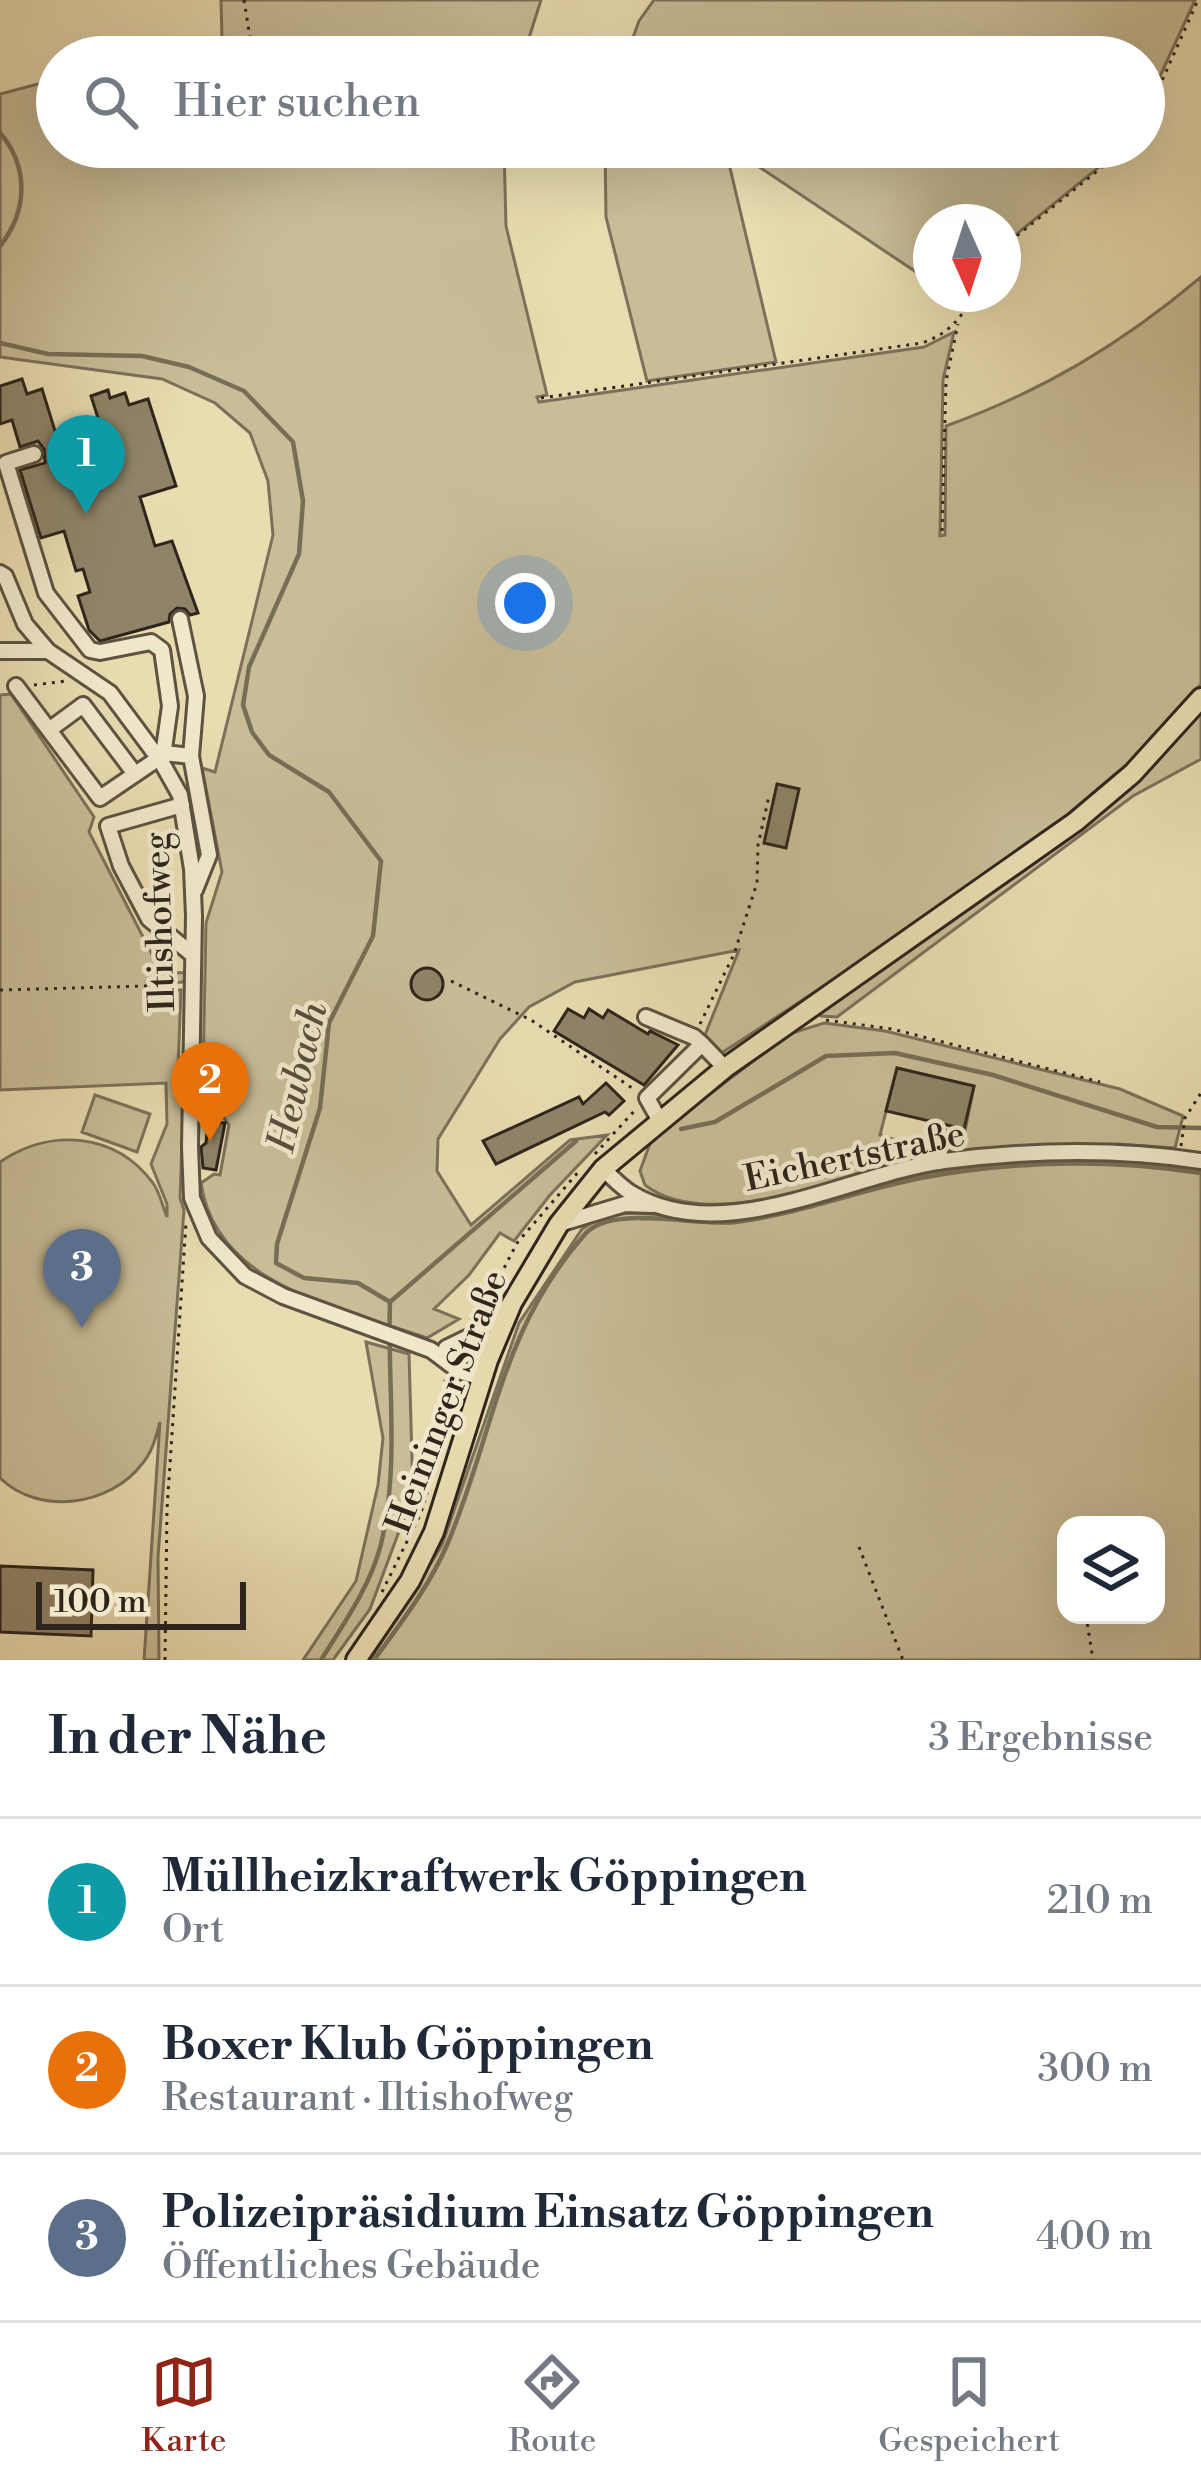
<!DOCTYPE html>
<html lang="de">
<head>
<meta charset="utf-8">
<style>
	:root { --surface:#fff; --page:#f2f2f3; --text:#1f2937; --muted:#747a83; --line:#e0e1e3; --accent:#8f2418 }
	body { margin:0; font-family:"Libre Bodoni",serif; background:var(--page); color:var(--text) }
	.controls { position:absolute; right:36px; bottom:36px; display:grid; overflow:hidden; border-radius:24px; box-shadow:0 12px 48px #0002 }
	.controls button { width:108px; height:108px; display:grid; place-items:center; padding:0; border:0; border-bottom:3px solid var(--line); background:var(--surface); color:var(--text); font:60px sans-serif }
	.compass { position:absolute; left:913px; top:204px; width:108px; height:108px; border-radius:50%; background:var(--surface); box-shadow:0 12px 48px #0002; rotate:177deg }
	.scale { position:absolute; left:36px; bottom:30px; width:210px; box-sizing:border-box; padding-left:12px; border:6px solid #2d251c; border-top:0; font-size:33px; line-height:42px; white-space:nowrap; color:#2d251c; -webkit-text-stroke:9px #f1e8cc; paint-order:stroke }
	.you { position:absolute; left:525px; top:603px; width:42px; height:42px; margin:-30px; border:9px solid #fff; border-radius:50%; background:#1a73e8; box-shadow:0 0 0 18px #1a73e833 }
	.badge { display:grid; place-items:center; width:78px; height:78px; border-radius:50%; background:var(--accent); color:#fff; font-size:39px; font-weight:700 }
	.pin { position:absolute; translate:-50% -99px; filter:drop-shadow(0 3px 6px #0008) }
	.pin::after { content:''; position:absolute; top:63px; width:42px; height:36px; background:inherit; clip-path:polygon(0 0,100% 0,50% 100%) }
	.list { margin:0; padding:0; list-style:none }
	h2 { display:flex; justify-content:space-between; align-items:center; height:156px; margin:0; padding:0 48px; font-size:51px }
	h2 small { font-size:39px; font-weight:400; color:var(--muted) }
	.list li { display:grid; grid-template-columns:78px 1fr auto; gap:36px; align-items:center; box-sizing:border-box; height:168px; padding:0 48px; border-top:3px solid var(--line) }
	.list b { display:block; font-size:45px; white-space:nowrap }
	.list p { margin:0; font-size:39px; white-space:nowrap; color:var(--muted) }
	.list em { font-size:39px; font-style:normal; color:var(--muted) }
	.icon { flex:none; width:66px; height:66px; fill:none; stroke:currentColor; stroke-width:2; stroke-linecap:round; stroke-linejoin:round }
	.map { position:relative; flex:none; width:1201px; height:1660px; overflow:hidden }
	.search { position:absolute; background:var(--surface); box-shadow:0 12px 48px #0002; left:36px; right:36px; top:36px; height:132px; display:flex; align-items:center; gap:30px; box-sizing:border-box; padding:0 42px; border-radius:66px; color:var(--muted); font-size:45px }
	.sheet { height:660px; background:var(--surface) }
	nav { display:flex; justify-content:space-around; align-items:center; box-sizing:border-box; height:168px; border-top:3px solid var(--line); background:var(--surface); font-size:33px; color:var(--muted) }
	nav a { display:grid; justify-items:center; gap:6px }
	nav .on { color:var(--accent) }
	.map>svg:first-child { display:block }
	.green { fill:#c9bd98; stroke:#7b715a; stroke-width:3; fill-rule:evenodd }
	.lines { fill:none; stroke-linecap:round; stroke-linejoin:round }
	.stream { stroke:#776e57; stroke-width:4.5 }
	.building { fill:#8f8469; stroke:#2d251c; stroke-width:3 }
	.minor-casing { stroke:#5c5341; stroke-width:20 }
	.major-casing { stroke:#2d251c; stroke-width:24 }
	.path { stroke:#2d251c; stroke-width:3; stroke-dasharray:3 6; stroke-linecap:butt }
	.minor { stroke:#f1e8cc; stroke-width:14 }
	.major { stroke:#e9dcb1; stroke-width:18 }
	.labels { text-anchor:middle; stroke-width:9; stroke-linejoin:round; paint-order:stroke }
	.street-label { font-size:36px; fill:#2d251c; stroke:#f1e8cc }
	.water-label { font-size:39px; font-style:italic; fill:#584f3e; stroke:#f1e8cc }
</style>
</head>
<body>
<div class="map">
<svg width="1201" height="1660" viewBox="0 0 1201 1660">
	<rect width="100%" height="100%" fill="#e9dcb1"/>
	<filter id="stains"><feTurbulence type="fractalNoise" baseFrequency=".00167" numOctaves="4"/><feColorMatrix values="0 0 0 0 .2 0 0 0 0 .09 0 0 0 0 .02 0 0 0 .5 -.17"/></filter>
	<radialGradient id="worn" r=".72"><stop offset=".6" stop-color="#630" stop-opacity="0"/><stop offset="1" stop-color="#630" stop-opacity=".3"/></radialGradient>
	<!-- green -->
	<path class="green" d="M221,0h320l-18,57h-378l77,-17z
		M654,0h541l-51,111v-54h-518l13,-36z
		M57,79v68h447l2,79 41,169 -10,2 2,5 385,-55 30,-15 -11,48 -3,156 5,-1 1,-109c97,-35 177,-83 255,-149v407l-37,48 -61,59 -218,155 -165,108 -15,-19 34,-85 -164,32 -46,25 -29,32 -62,100 -1,32 34,54 99,-85 37,-5 -57,60 -36,46 -14,-8 -31,42 -35,34 25,10 -32,19c-83,-30 -211,-50 -226,-155l13,-9 6,1 9,-50 -10,-14 1,-33 -17,-2 3,-153 16,-51 -20,-104 13,4 58,-237 -5,-54 -18,-48 -35,-30 -53,-24 -162,-22v-263z
		M605,147h513l-20,21 -95,77v-23h-72v60l-200,-134 -5,3 50,211 -129,19 -41,-164z
		M11,694l83,123 -5,15 72,140 26,1 -4,9 -25,1 2,7h21l-3,78 6,12 -4,118 4,12 -26,347 1,103h-15l16,-238c-4,14 -7,29 -18,42 -32,42 -103,52 -142,14v-316c50,-34 115,-30 153,21 7,10 10,25 14,34v-13l-16,-40 16,-40 -1,-41 -166,7v-395z
		M1201,713v46l-68,37 -296,221 -16,-1 -2,-3 264,-185 49,-40z
		M824,1023l61,8 235,58 63,27 -8,32 -57,-4 -168,8 -1,-10 14,-1 11,-55 -77,-18 -17,67 48,15 -1,9c-74,15 -219,76 -282,26l-5,-14 12,-33 137,-104z
		M95,1095l55,19 -13,38 -55,-20z
		M1081,1159l120,10v491h-831l72,-115 77,-222 63,-94c38,-30 89,-8 134,-10 65,-1 128,-26 190,-41 58,-14 117,-16 175,-19zM1066,1525h90v90h-90z
		M366,1342l43,12 4,140 -43,115 -37,51h-30l53,-79 22,-96 5,-47z"/>
	<g class="lines">
		<!-- stream -->
		<path class="stream" d="M0,133c30,35 27,79 0,113
			M0,343l48,11 94,2 47,11 55,24 49,51 10,59 -4,53 -50,113 -6,38 9,27 17,23 60,37 52,69 -8,75 -44,87 -9,85 -43,136 -1,19 28,15 54,5 32,19c-3,81 10,162 -9,242 -10,41 -38,81 -60,116
			M681,1129l34,-7 111,-66 69,-3 98,22 164,52 44,1
			M390,1302l186,-161
			M374,1660c26,-36 55,-73 73,-115 47,-111 53,-216 139,-312 27,-29 111,-6 150,-11 63,-8 123,-32 185,-44 91,-17 188,-19 280,-5"/>
	</g>
	<!-- building -->
	<path class="building" d="M22,379l5,15 15,-5 13,42 43,-13 -7,-22 17,-6 2,8 15,-5 4,12 19,-6 28,87 -36,11 15,49 17,-5 26,72 -8,2 -5,-6 -8,-1 -7,6 -1,8 -69,19 -11,-11 -11,-34 12,-4 -7,-23 -7,2 -12,-40 -23,7 -21,-68 25,-7 -1,-14 -6,-8 -18,6 -8,-27 -12,4v-38z
		M777,784l22,5 -13,59 -22,-5z
		M411 984a16 16 0 1 1 32 0a16 16 0 1 1-32 0Z
		M568,1009l16,9 5,-9 14,9 5,-8 40,24 2,-3 28,14 -34,40 -90,-54z
		M897,1068l77,18 -10,43 -78,-18z
		M606,1083l18,18 -15,14 -4,-3 -109,52 -13,-23 96,-44 4,7z
		M208,1122l17,1 -9,47 -13,-2 -2,-21 5,-4z
		M0,1566l93,4 -2,66 -91,-4z"/>
	<g class="lines">
		<!-- minor casing -->
		<g class="minor-casing">
			<path id="minor" d="M34,454l-28,9 40,130 44,57 10,2 51,-10 11,8 8,56 -8,57
				M0,573l5,3 20,48 23,27 62,42 52,70 18,32 12,74 2,47 -4,231 2,51 17,40 36,38 38,20 148,54 28,21 23,7
				M180,619l16,77 -5,60
				M0,651h48
				M16,686l33,44
				M164,753l27,3 18,99 -14,35
				M135,774l-52,-69 -34,25 51,68 59,-40
				M182,805l-74,21 13,40 28,53 44,36
				M646,1017l48,20 8,7
				M660,1121l-13,-23 55,-54 23,24
				M939,1135l1,27
				M603,1169c9,8 18,18 28,24 92,56 218,-19 313,-32 85,-11 172,-13 257,0
				M559,1224l66,-20 27,1
				M446,1348l33,-16 29,-26
				M447,1348l41,12"/>
		</g>
		<!-- major casing -->
		<g class="major-casing">
			<path id="major" d="M356,1660l54,-79 24,-49 54,-172 24,-57 47,-79 44,-55 122,-101 350,-246 58,-49 68,-75"/>
		</g>
		<!-- path -->
		<path class="path" d="M244,0l9,57
			M1144,121l54,-121
			M1003,247l103,-83 15,-17
			M541,398l381,-55c28,-10 38,-24 53,-49
			M942,531l4,-150 12,-57
			M34,685l32,-4
			M451,981l80,39 104,70
			M0,990l179,-5
			M826,1020l66,9 208,53
			M700,1024l34,-70 23,-71 1,-38 11,-49
			M1181,1146l4,-28 16,-25
			M595,1154l42,-46
			M470,1320l16,-17 31,-60 63,-73
			M859,1547l44,113
			M382,1592l39,-79 32,-106 -1,-13 -8,-16
			M1086,1615l7,45
			M165,1660l2,-151 19,-286"/>
		<!-- minor -->
		<use href="#minor" class="minor"/>
		<!-- major -->
		<use href="#major" class="major"/>
	</g>
	<g class="labels">
		<!-- street labels -->
		<g class="street-label">
			<text transform="translate(158 922) rotate(-92)" y="13">Iltishofweg</text>
			<text transform="translate(854 1155) rotate(-12)" y="13">Eichertstraße</text>
			<text transform="translate(445 1401) rotate(-69)" y="13">Heininger Straße</text>
		</g>
		<!-- water labels -->
		<g class="water-label">
			<text transform="translate(296 1077) rotate(-77)" y="14">Heubach</text>
		</g>
	</g>
	<rect width="100%" height="100%" filter="url(#stains)"/>
	<rect width="100%" height="100%" fill="url(#worn)"/>
</svg>
<div class="controls">
<button><svg class="icon" aria-label="layers" viewBox="0 0 24 24"><path d="M12 4l9 5-9 5-9-5zM3 14l9 5 9-5"/></svg></button>
</div>
<svg class="compass" viewBox="-18 -18 36 36"><path d="M0-13l5 13h-10z" fill="#e53935"/><path d="M0 13l5-13h-10z" fill="#747a83"/></svg>
<div class="scale">100 m</div>
<div class="you"></div>
<div class="pin badge" style="left:86px;top:514px;background:#0f9aa8">1</div>
<div class="pin badge" style="left:210px;top:1141px;background:#e8710a">2</div>
<div class="pin badge" style="left:82px;top:1328px;background:#5c6f8a">3</div>
<div class="search"><svg class="icon" aria-label="search" viewBox="0 0 24 24"><circle cx="10" cy="10" r="6"/><path d="M15 15l6 6"/></svg>Hier suchen</div>
</div>
<section class="sheet">
<h2>In der Nähe<small>3 Ergebnisse</small></h2>
<ul class="list">
<li><span class="badge" style="background:#0f9aa8">1</span><div><b>Müllheizkraftwerk Göppingen</b><p>Ort</p></div><em>210 m</em></li>
<li><span class="badge" style="background:#e8710a">2</span><div><b>Boxer Klub Göppingen</b><p>Restaurant · Iltishofweg</p></div><em>300 m</em></li>
<li><span class="badge" style="background:#5c6f8a">3</span><div><b>Polizeipräsidium Einsatz Göppingen</b><p>Öffentliches Gebäude</p></div><em>400 m</em></li>
</ul>
</section>
<nav>
<a class="on"><svg class="icon" aria-label="map" viewBox="0 0 24 24"><path d="M3 6l6-2 6 2 6-2v14l-6 2-6-2-6 2zM9 4v14M15 6v14"/></svg>Karte</a>
<a><svg class="icon" aria-label="directions" viewBox="0 0 24 24"><path d="M12 3l9 9-9 9-9-9zM9 14v-3h6M13 9l2 2-2 2"/></svg>Route</a>
<a><svg class="icon" aria-label="saved" viewBox="0 0 24 24"><path d="M7 4h10v16l-5-4-5 4z"/></svg>Gespeichert</a>
</nav>
</body>
</html>
